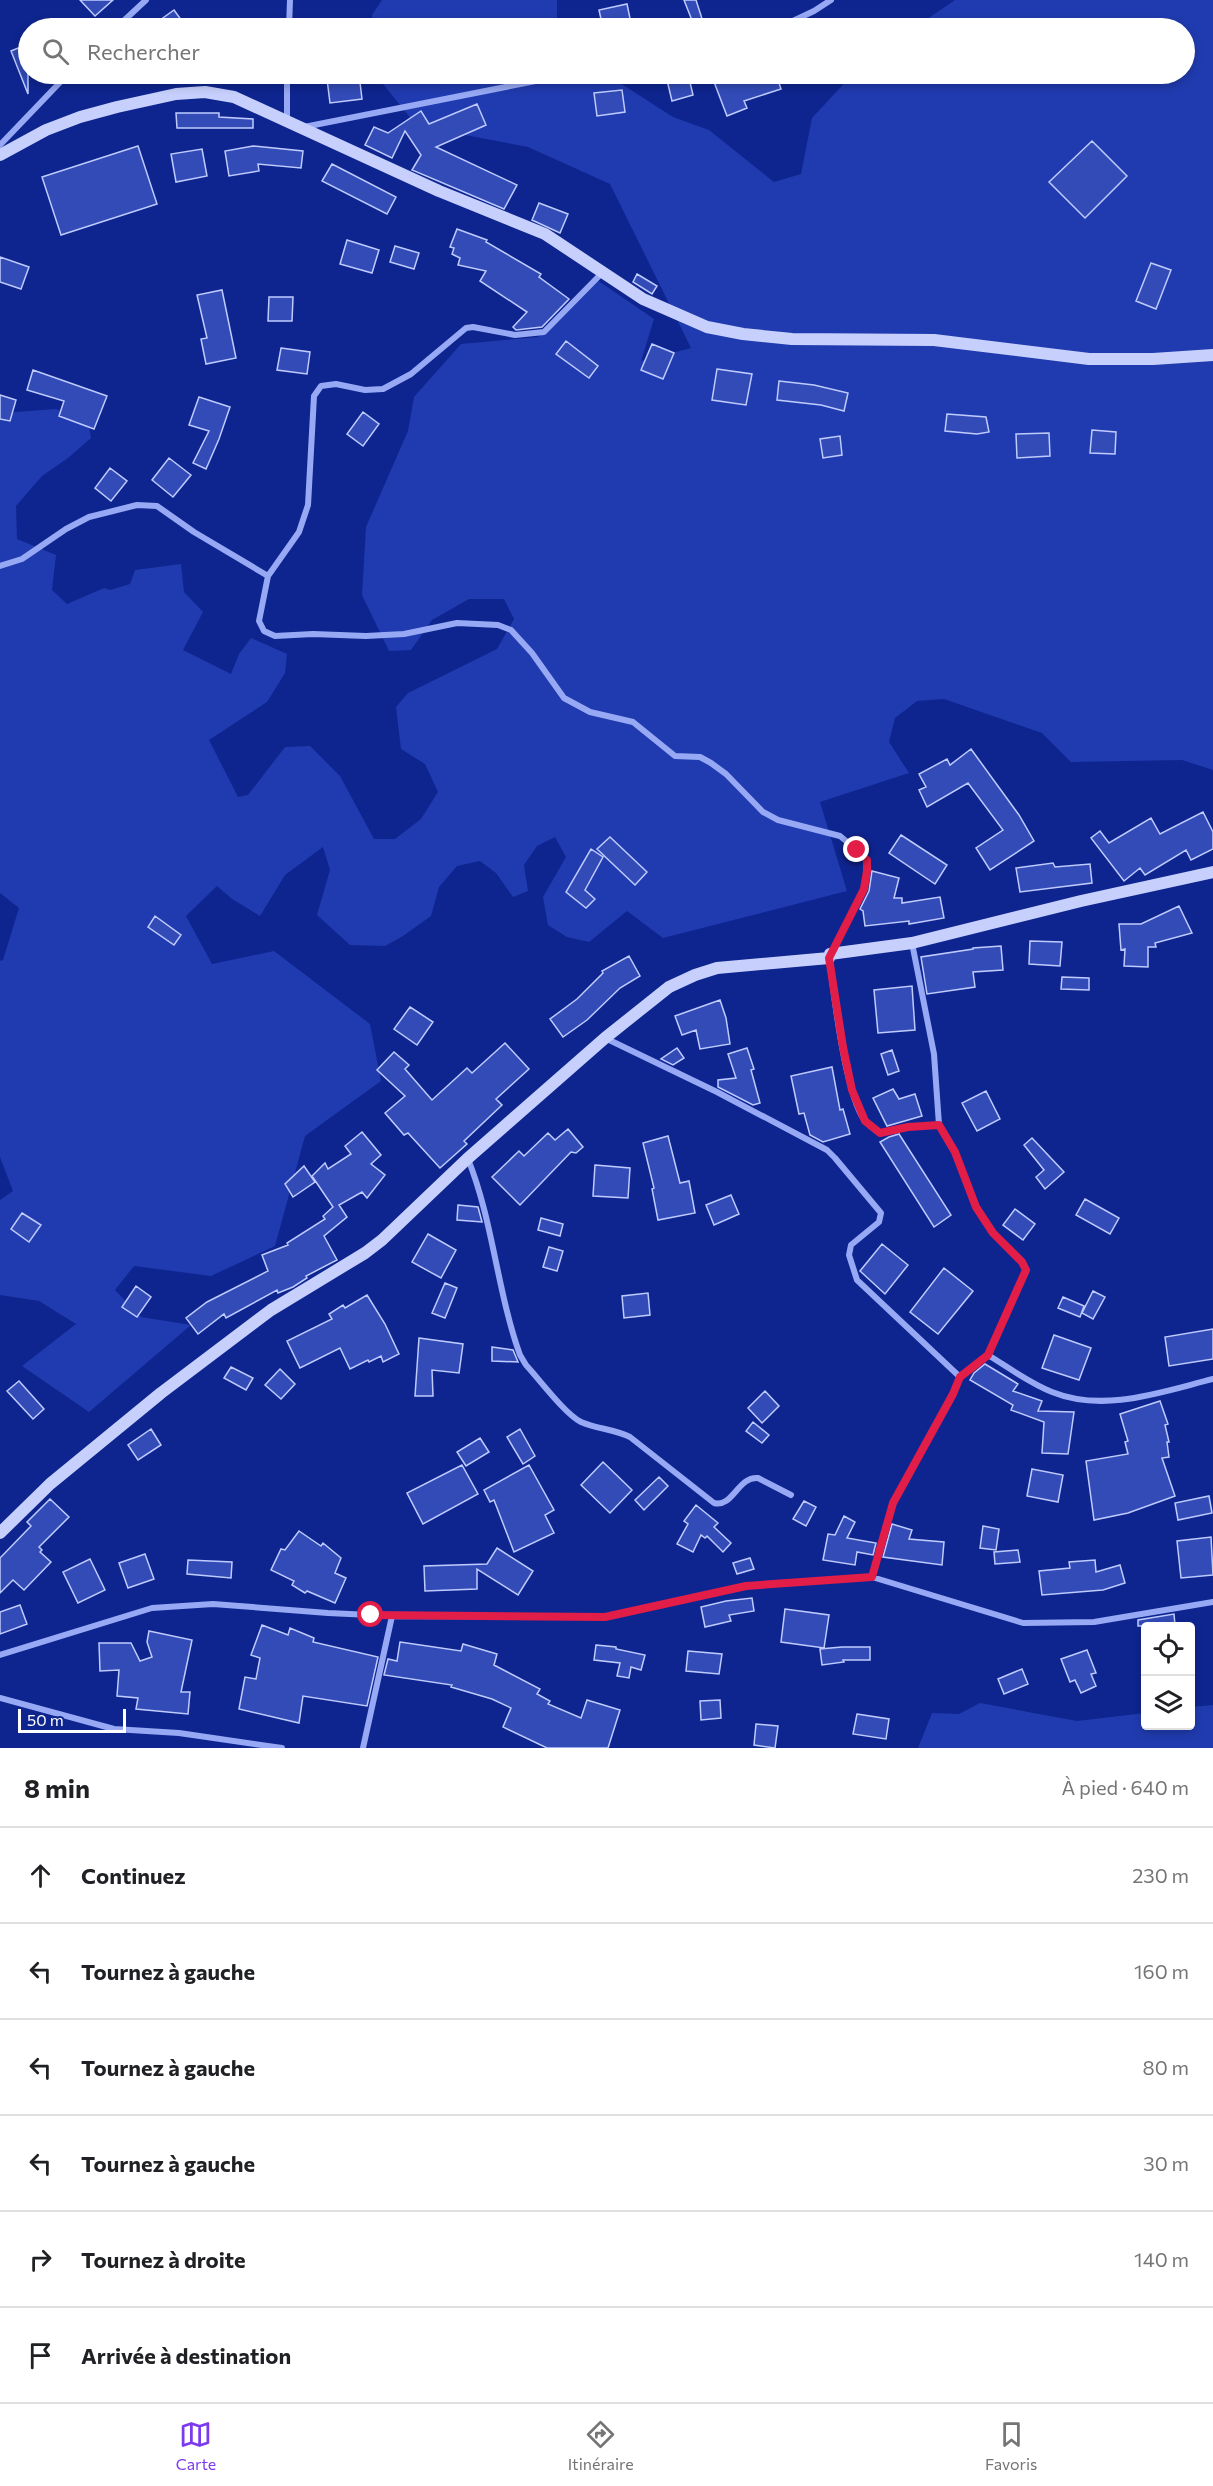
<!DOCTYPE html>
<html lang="fr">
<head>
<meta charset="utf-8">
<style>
	:root { --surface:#fff; --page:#f6f6f6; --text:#202124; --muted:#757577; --line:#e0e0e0; --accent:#7c3aed }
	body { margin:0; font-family:Commissioner,sans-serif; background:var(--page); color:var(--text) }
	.controls { position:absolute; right:18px; bottom:18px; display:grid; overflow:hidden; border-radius:6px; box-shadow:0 3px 9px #0003 }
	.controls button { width:54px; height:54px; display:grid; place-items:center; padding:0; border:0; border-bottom:2px solid var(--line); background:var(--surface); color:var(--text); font:30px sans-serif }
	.scale { position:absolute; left:18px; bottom:15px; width:108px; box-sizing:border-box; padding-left:6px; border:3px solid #fff; border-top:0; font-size:16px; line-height:21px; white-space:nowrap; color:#fff; -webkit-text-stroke:4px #0e258f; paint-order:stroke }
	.stop { position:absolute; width:18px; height:18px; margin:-14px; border:4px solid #e11d48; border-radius:50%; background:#fff }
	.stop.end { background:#e11d48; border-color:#fff; box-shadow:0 2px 6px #0008 }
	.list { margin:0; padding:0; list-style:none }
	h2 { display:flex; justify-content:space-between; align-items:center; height:78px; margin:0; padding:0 24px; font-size:26px }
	h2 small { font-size:20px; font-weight:400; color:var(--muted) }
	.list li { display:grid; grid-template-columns:39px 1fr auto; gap:18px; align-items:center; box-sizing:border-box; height:96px; padding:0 24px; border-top:2px solid var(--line) }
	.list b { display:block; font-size:22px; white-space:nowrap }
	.list em { font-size:20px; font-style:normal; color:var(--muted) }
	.icon { flex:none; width:33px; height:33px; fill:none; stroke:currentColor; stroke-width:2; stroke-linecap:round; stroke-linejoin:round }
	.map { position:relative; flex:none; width:1213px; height:1748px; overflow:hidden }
	.search { position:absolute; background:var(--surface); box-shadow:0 3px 9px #0003; left:18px; right:18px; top:18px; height:66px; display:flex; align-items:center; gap:15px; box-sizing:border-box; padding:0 21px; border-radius:33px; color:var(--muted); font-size:22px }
	.sheet { height:654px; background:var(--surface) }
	nav { display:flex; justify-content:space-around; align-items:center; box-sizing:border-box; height:84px; border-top:2px solid var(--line); background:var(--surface); font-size:16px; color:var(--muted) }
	nav a { display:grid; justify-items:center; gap:3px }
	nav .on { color:var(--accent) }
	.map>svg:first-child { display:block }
	.green { fill:#203baf }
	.building { fill:#324bb7; stroke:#bfcbfe; stroke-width:1.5 }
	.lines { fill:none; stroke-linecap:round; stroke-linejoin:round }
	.street { stroke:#97a9f4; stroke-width:6 }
	.secondary { stroke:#c7d0fd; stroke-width:12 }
	.route { stroke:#e11d48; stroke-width:8 }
</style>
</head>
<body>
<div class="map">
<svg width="1213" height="1748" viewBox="0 0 1213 1748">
	<rect width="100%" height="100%" fill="#0e258f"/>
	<!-- green -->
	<path class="green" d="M382,0h175v28h-184l-1,-13z
		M955,0h258v770l-31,-10 -111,2 -29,-29 -98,-34 -27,2 -22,17 -6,24 20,31 -89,29 27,89 -184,47 -36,-27 -38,31 -22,-5 -19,-12 -5,-28 23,-40 -11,-20 -18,9 -13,19 4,26 -15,6 -17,-24 -16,-12 -23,5 -18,21 -8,29 -28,20 -18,10 -35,-1 -33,-30 13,-45 -7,-23 -38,28 -25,41 -28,-17 -15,-13 -31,30 26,48 62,-13 96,73 11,57 -76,55 -30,110 -64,30 -77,-10 -19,24 26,27 50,8 -102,87 -67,-46 54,-42 -37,-23 -39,-6v-95l13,-9 -13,-34v-196l3,-1 16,-52 -19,-15v-485l3,5 53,-4 32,12 3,17 -23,20 -26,18 -26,30 1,33 39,16 -4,35 15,14 37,-16 6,2 20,-6 5,-14 46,-6 3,28 19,20 -20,38 48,24 8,-20 12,-16 36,16 -2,19 -18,29 -58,38 29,57 10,-2 37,-48 25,-1 30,30 34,63h21l26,-20 17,-27 -13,-28 -24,-15 -5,-42 12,-14 89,-44 17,-30 -10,-20h-35l-37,21 -21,30 -22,1 -27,-56 4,-68 42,-96 6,-34 47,-53 77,-7 59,-57 57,39 -13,42 50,-13 -81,-164 -82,-37 -111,-21 -42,-52h231l67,43 36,13 65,52 27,-8 11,-56 41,-44h331v-46h-270z
		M980,1703l97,18 68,-8 1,13h44l1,-19 22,-2v43h-295l14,-35 27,1z"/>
	<!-- building -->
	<path class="building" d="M80,0h33l-18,16z
		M684,0h12l9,28h-10z
		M627,4l5,24h-29l-4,-18z
		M174,10l13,18h-38z
		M28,44v50l-17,-43z
		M359,74l3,25 -32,4 -3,-24z
		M677,74h11l5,21 -21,6 -6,-25z
		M711,74h65l5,15 -37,12 3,7 -20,8z
		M622,90l3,22 -28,4 -3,-23z
		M477,104l9,21 -50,22 81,38 -13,24 -92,-39 9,-15 -16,-24 -13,27 -27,-13 9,-18 14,6 33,-22 8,13z
		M176,113h43v4l34,2v9h-76z
		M1092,141l35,35 -42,42 -36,-36z
		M138,146l19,58 -96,31 -19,-58z
		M253,146l50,5 -2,17 -43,-4 1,7 -30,5 -4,-25z
		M202,149l5,27 -31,6 -5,-28z
		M332,164l64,33 -9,17 -65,-33z
		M539,203l29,11 -8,19 -28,-13z
		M457,229l30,11 -1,2 55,32 -2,3 30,22 -27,28 -26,3 -3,-3 14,-15 -47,-31 6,-10 -28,-6 2,-7 -8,-4 2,-6 -4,-1z
		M347,240l32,10 -7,23 -32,-9z
		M395,246l24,7 -5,16 -24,-7z
		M0,257l29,10 -8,22 -21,-7z
		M1151,263l20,7 -15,39 -20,-8z
		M637,274l20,12 -5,8 -19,-12z
		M222,290l14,68 -30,6 -5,-25 6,-1 -10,-43z
		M269,297h24l-1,24h-24z
		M566,341l32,25 -9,12 -33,-24z
		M652,344l22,9 -11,26 -22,-9z
		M281,348l29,4 -3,22 -30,-4z
		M717,369l35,5 -6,31 -34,-5z
		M33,370l74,26 -13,33 -35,-13 5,-15 -37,-11z
		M779,381l35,4 34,8 -4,18 -23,-6 -44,-5z
		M0,395l16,5 -6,21 -10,-2z
		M199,397l31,10 -11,32 -13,30 -13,-6 16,-32 -20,-6z
		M363,412l16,12 -16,22 -16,-12z
		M947,414l39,3 3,15 -12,2 -32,-3z
		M1092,430l24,2 -1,22 -25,-1z
		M1049,433l1,23 -33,2 -1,-24z
		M840,436l2,19 -19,3 -3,-19z
		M169,458l22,17 -18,22 -21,-17z
		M110,468l17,13 -16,20 -16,-13z
		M971,749l48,66 15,26 -44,29 -14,-22 27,-18 -35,-47 -41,24 -8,-17 7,-3 -7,-13 28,-15 3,6z
		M1203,812l10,20v17l-22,11 -5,-10 -41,25 -5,-7 -16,13 -33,-43 9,-7 9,12 42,-25 9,16z
		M901,835l46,30 -12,19 -46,-31z
		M610,837l37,35 -12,13 -38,-36z
		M591,849l12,8 -18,33 10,9 -9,9 -20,-16z
		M1053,863l2,4 35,-3 2,19 -72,9 -4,-24z
		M872,871l27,7 -5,20h8v5l38,-6 4,21 -35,6v-3l-44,5 -2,-15 -3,-2 9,-18z
		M1179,906l13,27 -37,10 1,4h-8v20l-24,-1 1,-17 -4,1 -2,-26h22z
		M155,916l26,19 -7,10 -26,-18z
		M1030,941l32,1 -2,24 -31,-2z
		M1001,946l2,24 -30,2 2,15 -48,7 -6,-37 52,-8v-1z
		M629,956l11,20 -20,12 -33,32 -24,17 -13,-18 27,-20 26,-26 -1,-2z
		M1062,977l27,1v12l-28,-1z
		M912,986l3,44 -37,3 -4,-43z
		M720,1000l6,18 4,26 -30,5 -4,-19 -14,5 -7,-19z
		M410,1007l23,15 -16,23 -23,-16z
		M505,1043l24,26 -33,30 6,6 -38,36 3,3 -27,24 -32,-35 -4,2 -19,-22 20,-17 -28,-26 17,-18 15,13 -4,4 27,31 35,-32 5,5z
		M677,1048l7,10 -11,7 -12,-6z
		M747,1048l7,21 -3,1 9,33 -7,2 -35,-18v-7l18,-2 -8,-24z
		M892,1050l7,21 -11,4 -7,-21z
		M832,1067l8,43 3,-1 7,25 -27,8 -13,-7 -6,-22 -5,1 -8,-38z
		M893,1089l6,10 16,-5 7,22 -35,10 -14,-28z
		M986,1091l14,28 -23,12 -15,-28z
		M568,1129l15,18 -7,6 -5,-1 -51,53 -28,-28 27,-26 5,5 24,-23 7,7z
		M362,1132l19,23 -10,9 14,11 -18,23 -5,-6 -23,13 8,12 -23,19 13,24 -31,16 1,2 -14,9 -15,6 -1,-3 -51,28 -2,-4 -26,20 -12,-16 21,-16 61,-31 -6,-16 26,-10 -1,-2 38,-24 -2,-3 10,-9 -21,-31 13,-13 3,6 23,-15 -6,-8z
		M899,1134l52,81 -17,12 -54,-85 9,-5z
		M668,1136l12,47 9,-2 6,32 -37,7 -6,-31 2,-1 -11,-45z
		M1032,1138l32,34 -19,17 -9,-12 8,-7 -20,-25z
		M595,1165l35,3 -2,30 -35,-2z
		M304,1166l11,16 -22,15 -8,-13z
		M731,1195l8,19 -25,11 -8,-20z
		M1085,1199l34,19 -9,16 -34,-19z
		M458,1205l20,2 4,15 -25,-2z
		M1015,1209l20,15 -12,16 -20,-15z
		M22,1213l19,12 -12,17 -18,-13z
		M541,1218l22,6 -3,12 -22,-6z
		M428,1234l28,16 -15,28 -29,-16z
		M882,1244l26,21 -23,29 -25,-23z
		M549,1247l14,4 -6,20 -14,-4z
		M944,1268l29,23 -35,43 -28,-22z
		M445,1283l12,5 -12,30 -13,-5z
		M136,1286l15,11 -14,20 -15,-10z
		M1093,1291l12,6 -12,22 -11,-6z
		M648,1293l2,22 -26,3 -2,-22z
		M367,1295l18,29 14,30 -16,8 -2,-6 -12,6 -1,-2 -18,9 -10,-21 -40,20 -13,-27 45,-22 -3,-5 14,-9 2,3z
		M1063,1297l21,9 -4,11 -22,-9z
		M1213,1329v30l-44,7 -4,-29z
		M1054,1335l37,13 -12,32 -37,-12z
		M419,1338l44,6 -4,29 -27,-3 1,26h-18z
		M492,1347l21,3 5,12 -26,-1z
		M985,1364l33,20 -5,7 29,10 -4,10 36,1 -6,42 -26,-1 2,-31 -33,-12 2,-5 -43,-25 4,-7z
		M231,1367l22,11 -7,12 -22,-12z
		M280,1369l15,15 -14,15 -16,-14z
		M19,1381l25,28 -11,10 -26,-28z
		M765,1391l14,15 -17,17 -14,-15z
		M1160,1401l8,23 -3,1 4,17h-2l2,15 -7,1 13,38 -47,17 -34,7 -8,-59 42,-7 -3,-12 3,-1 -8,-27z
		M753,1422l16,13 -7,8 -16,-12z
		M151,1429l10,16 -23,15 -10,-15z
		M520,1429l15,27 -12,8 -16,-27z
		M480,1438l9,14 -23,14 -9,-14z
		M603,1462l29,28 -22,23 -29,-28z
		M462,1465l16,29 -55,30 -16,-31z
		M529,1465l25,45 -9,5 9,18 -40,19 -20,-52 -4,2 -6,-12z
		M1032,1469l31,6 -5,27 -31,-6z
		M659,1477l9,9 -24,24 -9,-10z
		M1209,1496l3,17 -34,7 -3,-17z
		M50,1499l19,18 -30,30 3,3 -2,2 11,10 -27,28 -11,-10 -13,13v-35l31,-32 -4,-4z
		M804,1501l12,6 -10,19 -13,-7z
		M696,1505l22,18 -4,4 17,16 -8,9 -16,-16 -2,2 -4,-3 -8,17 -16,-8 11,-20 -4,-3z
		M844,1516l11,6 -8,16 29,5 -3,12 -16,-3 -2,13 -32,-5 5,-26 7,1z
		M892,1524l20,6 -3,9 35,3 -2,23 -59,-8z
		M983,1526l16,3 -3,21 -16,-2z
		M299,1531l22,15 2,-3 18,15 -6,15 11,5 -11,25 -28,-12 -2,2 -13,-8 2,-4 -23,-11 10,-21 4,1z
		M1211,1537l2,38 -32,3 -4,-37z
		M497,1548l36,23 -15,24 -41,-26v20l-52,2 -1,-25 63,-2z
		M1018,1550l2,12 -25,2 -1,-12z
		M145,1554l9,25 -26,9 -9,-25z
		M750,1558l4,11 -17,5 -4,-11z
		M90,1559l15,31 -27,13 -15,-31z
		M188,1560l44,2 -1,16 -44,-4z
		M1095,1560l1,12 24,-7 5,18 -22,7 -61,5 -3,-24 31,-3 -1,-6z
		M752,1598l2,13 -25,4 2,6 -26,6 -4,-20 25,-6z
		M20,1605l7,19 -27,10v-22z
		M785,1609l44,6 -5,33 -43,-6z
		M1174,1614l1,11 -37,1v-6z
		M262,1625l26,10 2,-7 24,10 -1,4 65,15 -11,49 -64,-10 -4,27 -60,-14 6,-32 11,2 4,-21 -9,-3z
		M149,1631l43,9 -11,52h9l-2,22 -52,-5 2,-11 -21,-2 2,-26 -19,1 -1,-28h32l9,18 12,-4 -5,-15z
		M400,1642l61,9 2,-7 34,10 -3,11 46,24 -3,5 13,7 -2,3 33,14 6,-18 33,10 -12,38h-61l-44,-21 8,-19 -19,-9 -41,-12 1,-2 -68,-10 4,-16 9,2z
		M596,1645l20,2v2l29,6 -4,15 -10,-3 -2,11 -12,-2 3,-13 -26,-3z
		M842,1647h28v13h-27l1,2 -22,3 -2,-16z
		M1087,1650l9,23 -5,1 5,12 -15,7 -6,-13 -5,2 -9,-23z
		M688,1651l34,3 -3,20 -33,-3z
		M1022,1669l6,15 -24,10 -6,-15z
		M720,1700l1,18 -20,2 -1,-19z
		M857,1714l32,5 -3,20 -33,-5z
		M756,1724l22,2 -3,22 -21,-3z"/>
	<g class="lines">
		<!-- street -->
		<path class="street" d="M116,28l30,-28
			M289,28l1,-28
			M778,28l36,-17 17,-11
			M287,120v-46
			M304,127l267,-53
			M0,145l68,-71
			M602,273l-58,59 -29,3 -42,-8 -7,1 -55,46 -28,15 -18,1 -29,-6 -15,2 -7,10 -6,109 -9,27 -31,44 -9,45 5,10 11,5 38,-2 53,2 38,-2 53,-11 41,2 13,5 21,23 32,45 26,14 43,10 42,34 25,1 11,6 15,11 37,38 15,8 62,16 17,14 10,10v11l-3,18 -33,65
			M0,566l22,-7 44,-30 23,-12 48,-12 20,1 37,26 74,44
			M829,958c5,36 16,137 36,163 4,5 9,8 15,12l28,-6 31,-2
			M605,1038l112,54 110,58 8,8 46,55 -2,9 -28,23 -2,10 8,25 103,97
			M468,1159c25,62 29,132 52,196l6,10c13,14 39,49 55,57 16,7 33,7 49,15l84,66c19,5 24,-27 44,-25l33,17
			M988,1355c20,12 41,28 64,37 52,21 109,0 161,-13
			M872,1577l21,-74 60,-109 7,-17 28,-22 38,-85 -4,-9 -29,-28 -17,-26 -21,-55 -16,-27 -5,-71 -22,-111
			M0,1655l152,-47 61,-4 115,9 64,3 213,1 141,-31 126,-9 151,46 71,-1 119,-20
			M0,1698l114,31 65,4 103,15
			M363,1748l29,-132"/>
		<!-- secondary -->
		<path class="secondary" d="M0,155l46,-25 34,-13 37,-10 59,-13 29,-2 29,5 205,94 106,43 98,65 64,28 36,7 49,5 142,1 155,19h64l60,-4
			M0,1533l50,-49 111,-91 110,-83 94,-57 17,-13 85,-81 138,-121 64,-51 26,-12 22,-7 112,-10 1,-4 82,-11 169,-42 132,-29"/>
	</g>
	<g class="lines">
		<!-- route -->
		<path class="route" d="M371,1615l234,2 141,-31 126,-9 21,-74 60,-109 7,-17 28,-22 38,-85 -4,-8 -29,-29 -17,-26 -21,-55 -16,-27 -31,2 -28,6 -15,-12 -13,-31 -9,-43 -14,-89 35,-69 3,-18v-11l-10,-10"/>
	</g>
</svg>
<div class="controls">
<button><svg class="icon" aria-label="locate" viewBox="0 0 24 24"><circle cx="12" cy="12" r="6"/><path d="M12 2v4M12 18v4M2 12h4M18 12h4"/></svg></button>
<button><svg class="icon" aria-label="layers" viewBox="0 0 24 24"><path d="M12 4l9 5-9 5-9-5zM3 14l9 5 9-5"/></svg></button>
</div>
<div class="scale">50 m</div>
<div class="stop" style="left:371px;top:1615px"></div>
<div class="stop end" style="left:857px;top:850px"></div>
<div class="search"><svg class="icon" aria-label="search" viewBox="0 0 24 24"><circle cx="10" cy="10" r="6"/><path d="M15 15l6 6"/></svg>Rechercher</div>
</div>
<section class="sheet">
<h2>8 min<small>À pied · 640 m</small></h2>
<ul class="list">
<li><svg class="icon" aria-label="ahead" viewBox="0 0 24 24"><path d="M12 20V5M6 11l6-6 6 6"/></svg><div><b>Continuez</b></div><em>230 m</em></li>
<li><svg class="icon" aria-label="left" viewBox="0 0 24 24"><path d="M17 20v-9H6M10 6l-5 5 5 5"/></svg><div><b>Tournez à gauche</b></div><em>160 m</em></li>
<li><svg class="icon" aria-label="left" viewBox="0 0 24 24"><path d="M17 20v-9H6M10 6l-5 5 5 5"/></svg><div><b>Tournez à gauche</b></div><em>80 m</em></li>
<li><svg class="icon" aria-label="left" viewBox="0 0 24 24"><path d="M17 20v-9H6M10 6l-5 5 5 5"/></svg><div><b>Tournez à gauche</b></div><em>30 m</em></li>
<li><svg class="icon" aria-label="right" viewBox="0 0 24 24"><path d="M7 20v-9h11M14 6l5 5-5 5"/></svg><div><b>Tournez à droite</b></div><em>140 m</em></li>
<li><svg class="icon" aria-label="arrive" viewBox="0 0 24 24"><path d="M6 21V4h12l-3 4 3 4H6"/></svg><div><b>Arrivée à destination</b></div></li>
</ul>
</section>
<nav>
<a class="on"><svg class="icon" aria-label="map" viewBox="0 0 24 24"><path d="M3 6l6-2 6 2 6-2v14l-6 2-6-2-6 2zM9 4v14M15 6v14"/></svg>Carte</a>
<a><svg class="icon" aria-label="directions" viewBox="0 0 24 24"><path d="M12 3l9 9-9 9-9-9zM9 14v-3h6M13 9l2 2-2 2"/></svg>Itinéraire</a>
<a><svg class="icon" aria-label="saved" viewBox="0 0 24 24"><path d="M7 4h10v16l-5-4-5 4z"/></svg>Favoris</a>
</nav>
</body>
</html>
